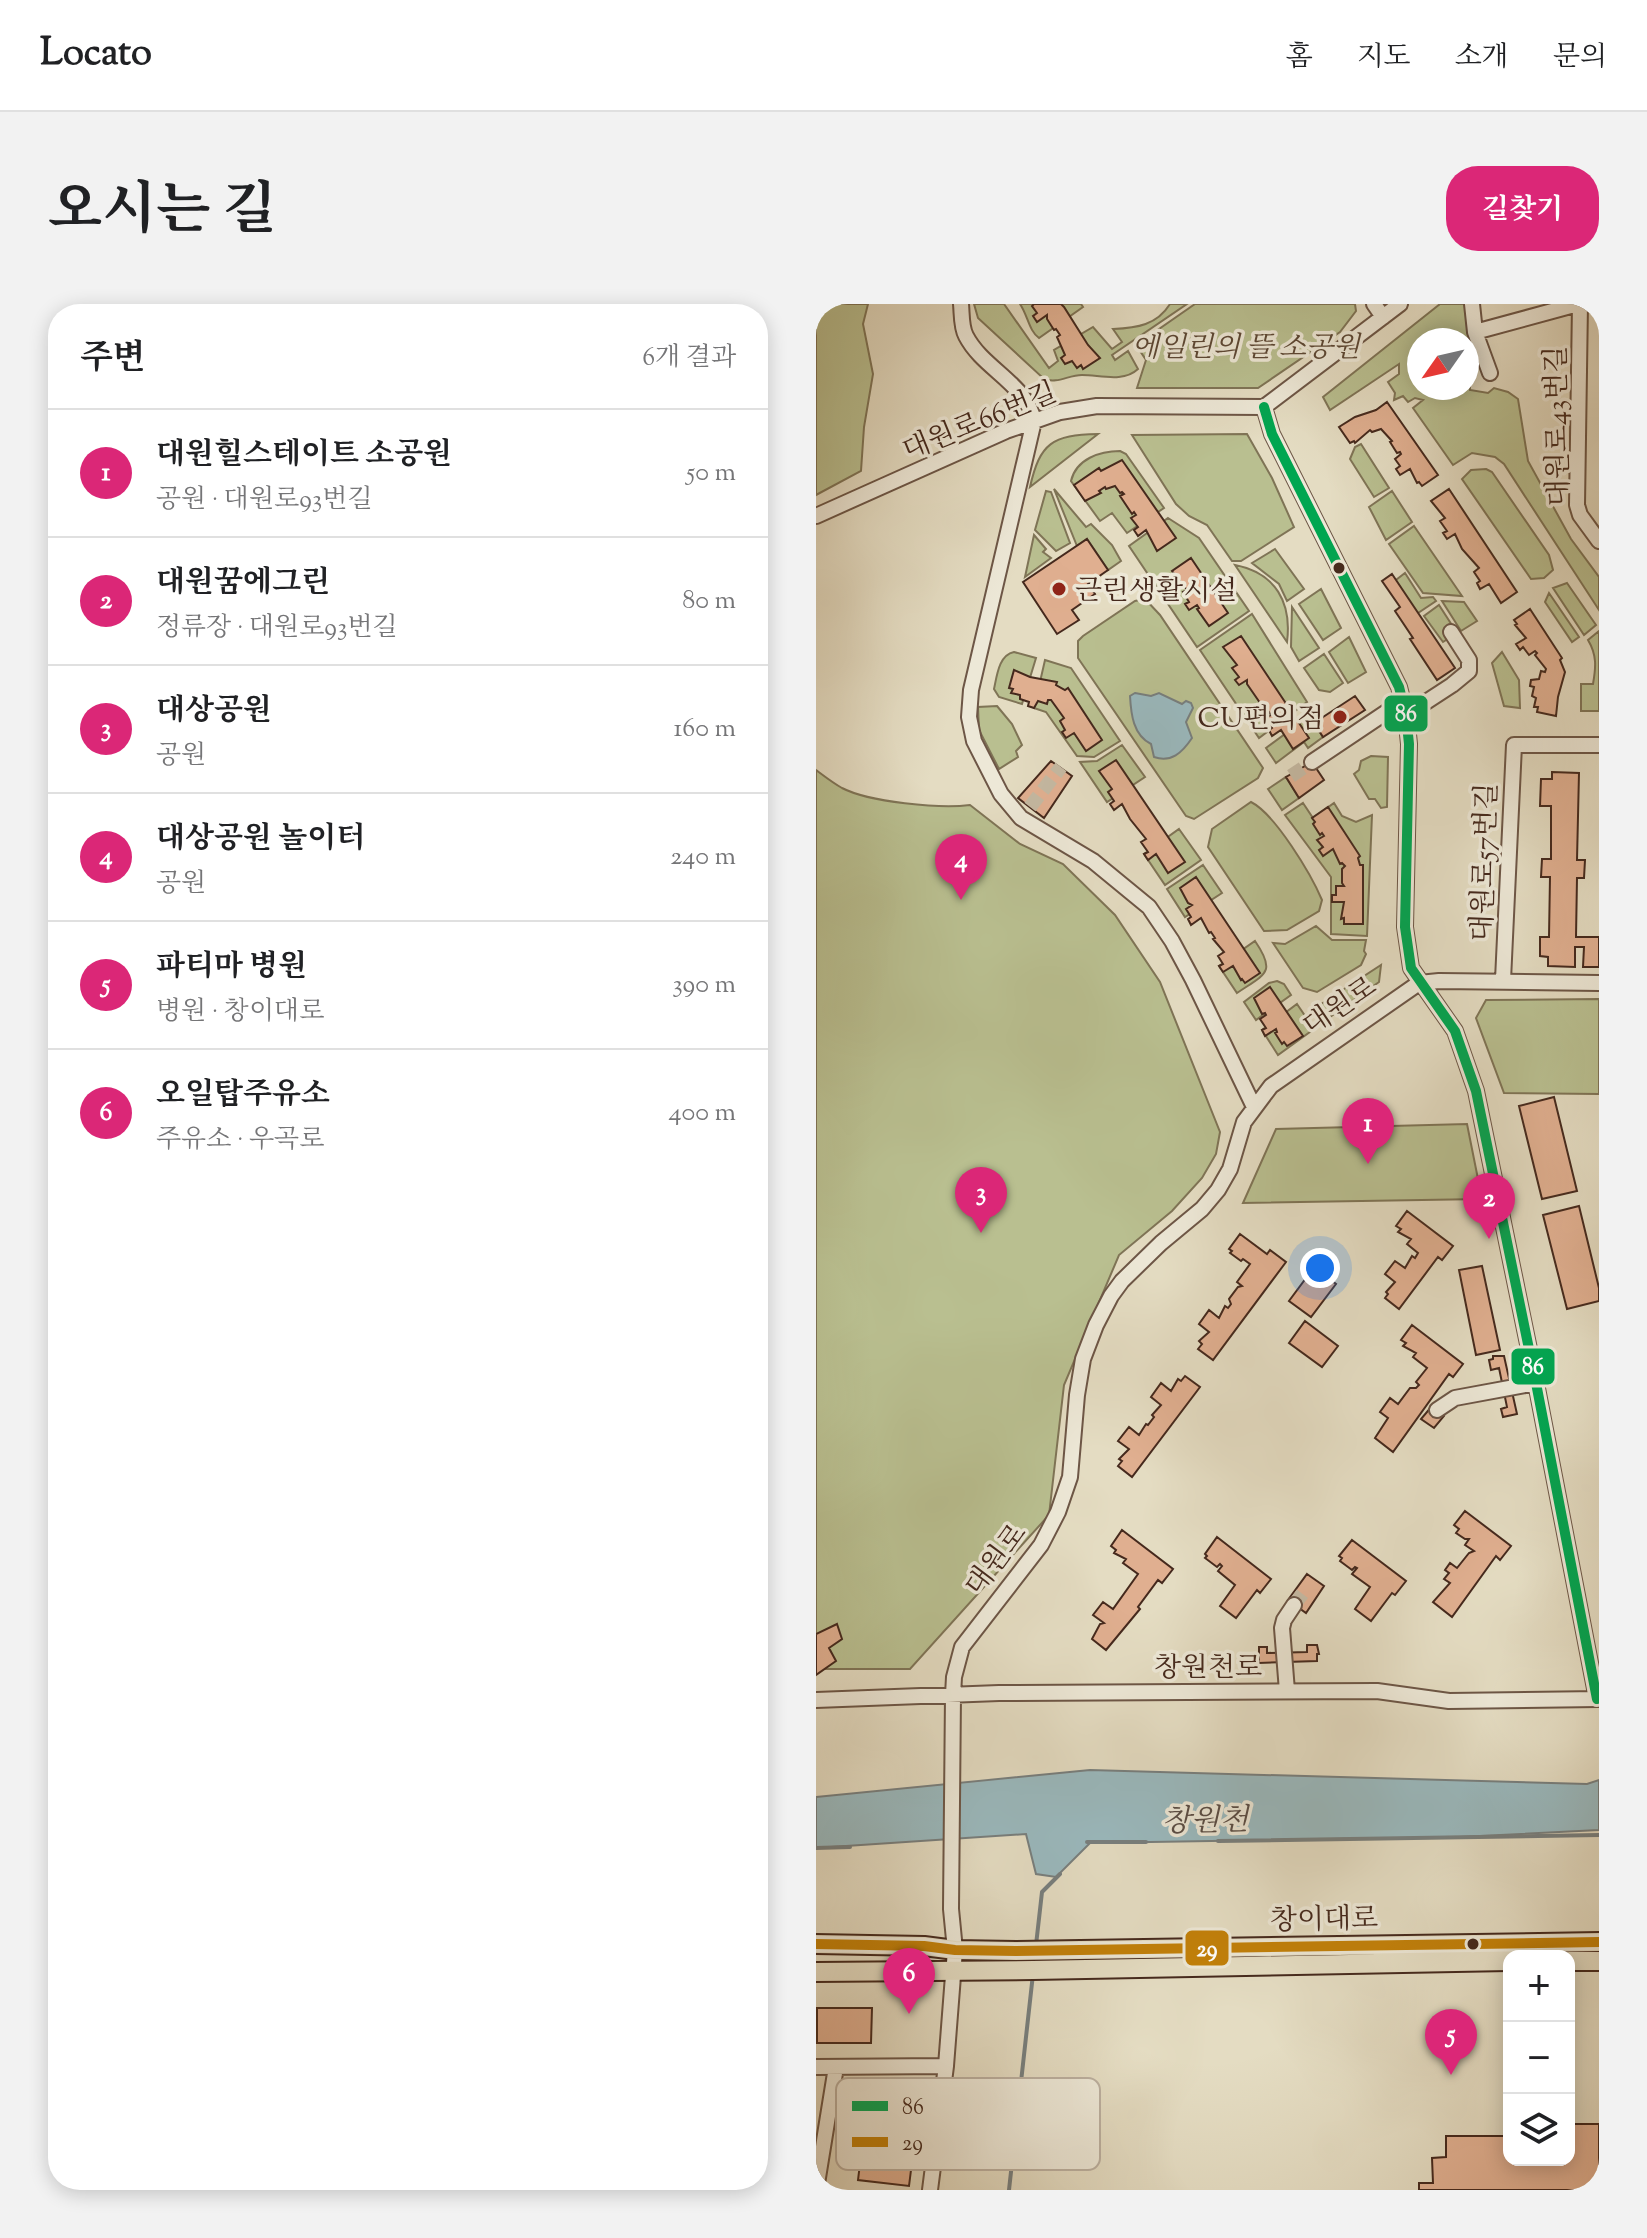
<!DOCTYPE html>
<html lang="ko">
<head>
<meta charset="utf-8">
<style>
	:root { --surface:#fff; --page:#f2f2f2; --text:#202124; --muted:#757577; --line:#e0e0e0; --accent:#db2777 }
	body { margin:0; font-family:"Sorts Mill Goudy","Noto Serif KR",serif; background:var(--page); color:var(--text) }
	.controls { position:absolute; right:24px; bottom:24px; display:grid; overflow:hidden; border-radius:16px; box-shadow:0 4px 20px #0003 }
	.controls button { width:72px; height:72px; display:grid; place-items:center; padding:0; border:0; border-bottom:2px solid var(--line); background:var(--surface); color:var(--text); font:40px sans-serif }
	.compass { position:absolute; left:591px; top:24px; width:72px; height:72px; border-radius:50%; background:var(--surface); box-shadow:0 4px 20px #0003; rotate:236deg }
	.you { position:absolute; left:504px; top:964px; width:28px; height:28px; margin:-20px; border:6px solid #fff; border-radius:50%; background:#1a73e8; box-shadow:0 0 0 12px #1a73e833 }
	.badge { display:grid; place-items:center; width:52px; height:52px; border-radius:50%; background:var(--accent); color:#fff; font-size:26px; font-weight:700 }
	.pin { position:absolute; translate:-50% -66px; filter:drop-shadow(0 2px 4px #0008) }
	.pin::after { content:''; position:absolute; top:42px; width:28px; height:24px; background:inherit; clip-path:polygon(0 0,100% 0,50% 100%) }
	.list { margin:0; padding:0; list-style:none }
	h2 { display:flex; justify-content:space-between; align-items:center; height:104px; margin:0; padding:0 32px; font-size:34px }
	h2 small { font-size:26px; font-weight:400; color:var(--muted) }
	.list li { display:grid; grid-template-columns:52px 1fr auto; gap:24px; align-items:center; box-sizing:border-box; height:128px; padding:0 32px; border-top:2px solid var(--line) }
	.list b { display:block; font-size:30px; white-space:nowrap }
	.list p { margin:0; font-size:26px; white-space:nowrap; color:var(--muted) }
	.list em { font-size:26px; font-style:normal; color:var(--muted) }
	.icon { flex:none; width:44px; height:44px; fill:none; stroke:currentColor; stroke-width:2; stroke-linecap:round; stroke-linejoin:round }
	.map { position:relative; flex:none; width:783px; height:1886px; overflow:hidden; border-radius:32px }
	header { display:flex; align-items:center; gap:48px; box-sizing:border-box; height:112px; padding:0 40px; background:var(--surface); border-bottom:2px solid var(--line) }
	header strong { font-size:38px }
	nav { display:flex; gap:44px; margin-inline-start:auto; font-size:28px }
	.intro { display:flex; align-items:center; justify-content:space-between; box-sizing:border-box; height:192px; padding:0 48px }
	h1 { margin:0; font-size:56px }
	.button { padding:20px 36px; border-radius:32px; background:var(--accent); color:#fff; font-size:28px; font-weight:700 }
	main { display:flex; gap:48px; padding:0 48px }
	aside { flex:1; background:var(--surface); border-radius:32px; box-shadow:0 4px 20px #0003 }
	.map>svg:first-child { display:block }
	.green { fill:#b9bf90; stroke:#7f7456; stroke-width:2; fill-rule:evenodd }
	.water { fill:#9ab9be; stroke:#787f7e; stroke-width:2 }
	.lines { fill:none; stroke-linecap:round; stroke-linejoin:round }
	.stream { stroke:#787f7e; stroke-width:4 }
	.building { fill:#e0af90; stroke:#45291d; stroke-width:2 }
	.minor-tunnel { stroke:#c4b8a1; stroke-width:14; stroke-dasharray:14 7; stroke-linecap:butt }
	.minor-casing { stroke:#6d5646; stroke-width:18 }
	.major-casing { stroke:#45291d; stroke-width:22 }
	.minor { stroke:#ede8d7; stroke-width:14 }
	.major { stroke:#e4dcc2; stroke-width:18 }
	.bus-1-casing { stroke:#ede8d7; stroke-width:16 }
	.bus-2-casing { stroke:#ede8d7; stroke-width:16 }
	.bus-1 { stroke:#00a651; stroke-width:10 }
	.bus-2 { stroke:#c28009; stroke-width:10 }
	.bus-dot { fill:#45291d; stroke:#ede8d7; stroke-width:3 }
	.poi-dot { fill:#8f2418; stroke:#ede8d7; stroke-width:3 }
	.labels { text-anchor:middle; stroke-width:7; stroke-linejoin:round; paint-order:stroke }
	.park-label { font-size:28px; font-style:italic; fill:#5c4734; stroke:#ede8d7 }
	.street-label { font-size:28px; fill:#45291d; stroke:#ede8d7 }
	.poi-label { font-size:28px; fill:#45291d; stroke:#ede8d7; text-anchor:start }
	.water-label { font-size:30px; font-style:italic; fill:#5a4d45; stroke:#ede8d7 }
	.key { fill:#ede8d7; stroke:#bbaf9f; stroke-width:2 }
	.key-label { font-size:22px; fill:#45291d }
	.line-badge { stroke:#ede8d7; stroke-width:3 }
	.badge-label { font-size:22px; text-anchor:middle; font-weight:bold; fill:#fff }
</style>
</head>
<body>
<header>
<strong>Locato</strong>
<nav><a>홈</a><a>지도</a><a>소개</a><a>문의</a></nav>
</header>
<div class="intro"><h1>오시는 길</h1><a class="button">길찾기</a></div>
<main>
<aside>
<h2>주변<small>6개 결과</small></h2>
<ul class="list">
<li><span class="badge">1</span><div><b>대원힐스테이트 소공원</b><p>공원 · 대원로93번길</p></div><em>50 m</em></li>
<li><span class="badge">2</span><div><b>대원꿈에그린</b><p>정류장 · 대원로93번길</p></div><em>80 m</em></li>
<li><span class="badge">3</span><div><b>대상공원</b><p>공원</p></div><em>160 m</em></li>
<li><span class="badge">4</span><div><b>대상공원 놀이터</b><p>공원</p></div><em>240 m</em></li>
<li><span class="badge">5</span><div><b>파티마 병원</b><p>병원 · 창이대로</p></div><em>390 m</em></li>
<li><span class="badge">6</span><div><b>오일탑주유소</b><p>주유소 · 우곡로</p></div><em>400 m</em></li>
</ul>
</aside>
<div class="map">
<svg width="783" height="1886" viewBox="0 0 783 1886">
	<rect width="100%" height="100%" fill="#e4dcc2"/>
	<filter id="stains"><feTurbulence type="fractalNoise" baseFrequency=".0025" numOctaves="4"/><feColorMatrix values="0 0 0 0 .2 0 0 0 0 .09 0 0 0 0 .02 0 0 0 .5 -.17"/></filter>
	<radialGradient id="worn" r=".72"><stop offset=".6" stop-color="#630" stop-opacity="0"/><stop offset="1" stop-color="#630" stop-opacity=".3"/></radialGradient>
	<!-- green -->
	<path class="green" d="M0,0h52l-5,20 10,50 -9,53 -3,44 -45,24z
		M158,0h30l45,64 9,-7 -4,-11 39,-23 19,22 10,-7 -9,-13c24,-1 44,-4 57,-25h17l-75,51 3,5 13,-9 10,18c-15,14 -38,6 -56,6 -14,0 -24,9 -38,4l-66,-61z
		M204,0h61l2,3 -44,31c-10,-7 -11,-22 -19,-34z
		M379,0h160l1,7 -16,21 -82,56h-121l9,-28 -10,-15z
		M624,0h28l2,86 18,3 6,-5 14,4 10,7 10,62 43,78 28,38v33l-95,-146 -9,-7 -23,-4 -19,12 -40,-57 10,-8 -8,-2 -7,4 -5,-6 -9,4 1,-7 -7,-11 11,-8v-10l-69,46 -7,-13zM603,36h48v48h-48z
		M282,130l-68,53c10,-44 22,-52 68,-53z
		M431,130l25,44 22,49 -53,34h-9l-25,-36 -18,-9 -13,-12 -44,-69z
		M545,140l28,44 -15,9 -24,-38 5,-12z
		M304,147l6,3 38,54 -37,25 -15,-20 -12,8 -29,-40c5,-22 29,-30 49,-30z
		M670,165l6,3 57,83 4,15 -9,8 -13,1 -69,-100 9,-9z
		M238,185l32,38 5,-3 21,21 9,16 -13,9 -21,-31 -10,7z
		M230,187l5,1 19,51 -14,8 -21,-21z
		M576,187l20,31 -26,18 -17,-33z
		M352,214l31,20 50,73 -52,36 -68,-101z
		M598,222l48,70 -39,-3 -34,-49z
		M218,231l12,14 -3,3 8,6 -26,19z
		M459,245l29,40 -17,12 -8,-17 -27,-21z
		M419,261c41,8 57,38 52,77z
		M589,269l16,25 12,-1 3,4 -27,18 -17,-36z
		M751,279l29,42 -12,10 -31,-47z
		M505,285l20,39 -18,12 -24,-36z
		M733,289l30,44 -7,5 -27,-40z
		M329,295l15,16 103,153 -5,10 -64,41 -8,-3 -108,-158v-17l5,-5 52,-35z
		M626,297l22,1 13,19 -16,10z
		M623,301l18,28 -14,9 -19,-26z
		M476,303l27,41 -20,13 -8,-14z
		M436,310l55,88 -48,36 -59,-88z
		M783,327v80h-18v-27h12c3,-17 4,-29 -5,-44z
		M533,333l17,35 -18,11 -19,-31z
		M198,348l22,6 -14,46 -23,-7 -5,-8c3,-14 5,-34 20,-37z
		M686,348l17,28 1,28 -16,-2 -12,-43z
		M508,350l19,29 -13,9 -11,-2 -15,-22z
		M229,356l26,8 49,73 -26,16 -17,-1 -31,-44 -12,-4z
		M181,402l15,18 10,21 -6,6 2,6 -19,12 -20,-39 -1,-23z
		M488,416l5,4 5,-1 9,14 -15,11 -4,-6 -28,21 -10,-15z
		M306,441l23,32 -38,25 -27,-40 17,-1z
		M555,452l17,1 -1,50 -6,1 -6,-9h-6l-15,-25 5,-4 2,-9z
		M0,466c8,6 17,13 26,18 27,14 98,21 128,17l50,39 43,20 52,51 45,67 60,150 -4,22 -14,24 -30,33 -53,44 -55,130 -15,130 -139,154h-94z
		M470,473l13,21 -17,12 -14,-21z
		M435,498c24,12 60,72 71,98l-3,11 -32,19 -23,1 -56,-84 4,-18z
		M487,499l10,15 21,-15 8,13 14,6 16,-7 -5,121 -36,-2v-57l-46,-62z
		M363,525l22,31 -36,25 -21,-31z
		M387,561l19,28 -37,24 -18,-28z
		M500,622l16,14h34l-2,11 2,3 -5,11 -44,27 -14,-4 -30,-45 12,1z
		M439,637c22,32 10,33 -18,52l-18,-27z
		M565,661l-2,17 -56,40 -8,-14z
		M461,677l7,3 7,11 -35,25 -12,-18 25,-19z
		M783,695v95l-95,-1 -28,-75 10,-18z
		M481,700l17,25 -36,26 -16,-25z
		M651,820l15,75 -239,4 33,-74z"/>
	<!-- water -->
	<path class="water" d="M319,389l16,3 8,-3 23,11 4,-3 5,2 2,5 -7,14 6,16c-10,15 -21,25 -38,19l-3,-13c-18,-9 -20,-30 -21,-48z
		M274,1466l497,14 12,-4v50l-139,7 -370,6 -34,34 -20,-3 -10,-40 -210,14v-51z"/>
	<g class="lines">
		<!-- stream -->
		<path class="stream" d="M402,1537l381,-6
			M271,1538h59
			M0,1544l34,-1
			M220,1641l6,-53 18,-18
			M193,1886l24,-216"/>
	</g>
	<!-- building -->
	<path class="building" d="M218,0h27l3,3 24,38 12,13 -17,11 -2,-4 -4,3 -5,-7 -7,3 -4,-6 4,-3 -8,-18 3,-2 -4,-6 -2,1 -7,-11v-4l-10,7 -4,-6 4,-3 -5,-7z
		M571,98l51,73 -16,11 -3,-4 -2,1 -7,-14 -10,6 -4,-6 4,-3 -5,-7 6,-5 -1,-2 -3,1 -7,-11 2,-1 -11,-12 -9,3 -2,-2 -15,13 -1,-2 -4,2 -11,-16 16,-10 21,-7z
		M306,156l54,78 -19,13 -11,-21 -8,6 -4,-6 4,-3 -7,-9 5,-3 -2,-3 -2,2 -12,-18 4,-2 -2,-2 -2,1 -5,-7 -9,3 -1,-2 -6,4 2,2 -16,8 -11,-16 25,-17 2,3z
		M633,185l68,103 -16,11 -12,-19 -9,5 -3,-6 3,-2 -6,-9 5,-4 -17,-19 -7,-15 -8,5 -4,-6 4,-2 -7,-10 5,-3 -14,-17z
		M271,235l21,31 -20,14 7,10 -23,16 7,10 -22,14 -34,-52z
		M375,254l37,55 -19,13 -12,-17 2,-1 -2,-3 -8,5 -4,-6 4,-2 -6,-10 4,-2 -15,-19z
		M576,270l63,94 -18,12 -27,-41 3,-1 -18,-27 5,-4 -18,-26z
		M714,305l32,49 -2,2 5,12 -7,25 -2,19 -19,-4 1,-5h-4l2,-9 -4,-2 2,-9 -4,-1 1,-6 8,-1 2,-8 4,1 1,-3 -11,-14 2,-2 -2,-2 -6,4 -6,-8 -3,3 -4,-6 10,-6 -11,-13 2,-1 -3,-4z
		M425,332l68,102 -16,11 -12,-19 -9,6 -3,-6 3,-2 -6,-10 5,-3 -2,-3 -2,1 -20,-29v-4l-8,5 -4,-5 4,-3 -7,-9 5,-3 -14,-18z
		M198,366l16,7 27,5 -1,3 9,5 3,-2 34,52 -16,11 -12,-18 -8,5 -4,-6 3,-2 -5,-9 4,-3 -13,-18h-3l-1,4 -9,-3 -4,7 -6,-2 1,-4 -9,-3v-4l-9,-2 2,-4 -4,-1z
		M539,392l10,14 -42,27 -9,-14z
		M300,456l69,102 -17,11 -12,-19 -8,6 -4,-6 4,-2 -7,-10 5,-3 -16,-20 -8,-15 -8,6 -4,-6 4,-3 -6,-9 4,-3 -13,-18z
		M235,457l21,15 -28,42 -26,-20z
		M496,458l12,18 -25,18 -13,-21z
		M736,468l27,1 -2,87h8l-1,18h-7l-1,59h23v30h-16l1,-20h-9v20l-27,-1v-9l-8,-1v-19h9l1,-60h-9l1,-18h9v-53h-11l1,-27h11z
		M512,503l32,49 -2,2 2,7h3v59h-19v-6l-3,1 3,-17h-12v-7h4v-9h8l-2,-3v-14l3,-3 -3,-3 -2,1 -7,-15 -10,7 -4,-6 4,-3 -6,-7 7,-4 -2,-3 -2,2 -7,-11 2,-2 -3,-4z
		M380,573l64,96 -15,10 -3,-4 -1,1 -8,-14 -10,6 -4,-6 4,-2 -5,-8 6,-4 -11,-13 2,-1 -4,-6 -2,1 -8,-15 -10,7 -3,-6 3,-2 -5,-8 6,-4 -4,-2 -8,-15z
		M454,683l33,49 -16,10 -3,-4 -2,2 -7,-11 2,-1 -1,-3 -11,7 -3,-6 4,-2 -6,-9 6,-4 -1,-2 -3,1 -8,-16z
		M738,793l23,94 -35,8 -23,-93z
		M763,902l20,82v13l-32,8 -24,-94z
		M591,907l46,35 -11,14 -4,-3 -39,52 -14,-11 3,-4 -2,-2 9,-10 -10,-8 10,-13 10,7 7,-12 3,2 3,-5 -11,-9 4,-5 -13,-7 3,-3 -5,-3z
		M424,930l27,20 3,-4 16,12 -73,98 -15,-11 4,-5 -3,-3 10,-9 -10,-8 10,-14 10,8 6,-12 3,2 3,-4 -2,-5 9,-12 4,-1 -5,-4 13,-18 -7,-5 -2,2 -11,-8 2,-2 -3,-2z
		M499,953l10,7 -5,7 16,13 -25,33 -22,-16 23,-31 -4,-3z
		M666,962l18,84 -24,5 -17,-85z
		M489,1017l33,25 -16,21 -33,-24z
		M596,1021l51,39 -10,13 -4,-3 -56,78 -18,-14 13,-20 -8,-6 10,-14 8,6 12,-16h6l3,-3 -3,-3 11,-14 -14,-11 3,-4 -13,-7 3,-3 -5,-3z
		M677,1052h11l13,58 -14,3 -2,-8 6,-2 -8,-39 -8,2 -2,-10 4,-1z
		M369,1072l15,11 -68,90 -14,-11 4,-5 -3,-2 10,-10 -11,-8 11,-14 10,8 7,-11 2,1 6,-8 -2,-2 9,-10 -10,-8 10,-14 10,8 7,-12 3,2z
		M616,1102l12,10 -10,12 -13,-9z
		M649,1207l46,35 -11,14 -4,-4 -44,61 -19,-15 17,-19 -6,-4 5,-6 -4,-3 5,-7 7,5 12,-15 5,-2 -9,-6 4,-6h-4l-9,-6 3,-4 -5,-4z
		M306,1226l51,39 -11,14 -4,-3 -20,27 2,2 -34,41 -14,-11 8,-15 4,-1 -11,-8 10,-13 10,7 25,-35 -15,-11 3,-4 -12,-6 2,-3 -5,-4z
		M401,1233l54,42 -11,14 -3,-3 -21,28 -16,-12 15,-21 -17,-14 4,-5 -2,-2 -3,3 -12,-9 2,-2 -2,-2z
		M536,1236l54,41 -11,14 -3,-2 -21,28 -16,-12 15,-22 -18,-13 5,-6 -2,-1 -3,3 -12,-9 2,-3 -3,-2z
		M491,1270l17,12 -18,27 -18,-13z
		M21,1320l5,15 -13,9 7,13 -20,14v-41z
		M491,1341h10l2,9h-2v7l-58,2v-16h8v6l40,-1z
		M1,1704h55l-1,35h-54z
		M753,1820h30v66h-180v-7h14l-1,-25 14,-1v-21h63v24h60z
		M48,1827l51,7 -6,48 -51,-6z"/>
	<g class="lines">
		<!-- minor-tunnel -->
		<path class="minor-tunnel" d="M475,472l21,-14
			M214,503l31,-40
			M478,1301l12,-16"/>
		<!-- minor casing -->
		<g class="minor-casing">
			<path id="minor" d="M145,0c1,10 0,23 5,32 17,33 60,47 68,85l-63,269 -2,27 5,24 27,53 20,24 72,43 56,46 23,34 21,39 61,127
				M558,0l9,13
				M656,0l3,28 15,41
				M764,0l-3,201 3,10 19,26
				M659,28l103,-28
				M448,103l8,27 127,253 7,28 3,29 -4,183 6,41 44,63 21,60 60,292 61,316
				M448,103l136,-103
				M0,212l190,-85 54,-19 37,-6 167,1
				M590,411l46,-30 17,-14v-11l-18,-28
				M496,458l91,-61
				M687,676l11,-235h85
				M621,1106l18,-12 81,-15
				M471,1387l-5,-63 2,-8 10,-15
				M0,1396l183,-7 378,-2 72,10 150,-2
				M0,1763l130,-1
				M0,1886l20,-123
				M114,1886l16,-124 9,-116 -4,-41 2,-214 1,-18 8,-30 79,-102 17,-33 12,-35 7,-82 6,-36 13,-34 15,-29 11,-15 39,-38 41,-34 16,-19 12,-21 14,-47 27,-36 148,-103 20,-2 160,2"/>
		</g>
		<!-- major casing -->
		<g class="major-casing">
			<path id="major" d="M0,1640l108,2 31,4 61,1 583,-9
				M753,1657h30
				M0,1668l217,-2 476,-9"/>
		</g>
		<!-- minor -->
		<use href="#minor" class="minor"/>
		<!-- major -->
		<use href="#major" class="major"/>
		<!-- bus-1 casing -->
		<g class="bus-1-casing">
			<path id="bus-1" d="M448,103l8,27 127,253 7,28 3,29 -4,183 6,41 44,63 21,60 60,292 61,316"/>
		</g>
		<!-- bus-2 casing -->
		<g class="bus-2-casing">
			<path id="bus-2" d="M0,1640l108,2 31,4 61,1 583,-9"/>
		</g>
		<!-- bus-1 -->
		<use href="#bus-1" class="bus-1"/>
		<!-- bus-2 -->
		<use href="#bus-2" class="bus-2"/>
	</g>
	<!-- markers -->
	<g class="bus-dot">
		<circle cx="523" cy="264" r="7"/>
		<circle cx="657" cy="1640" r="7"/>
	</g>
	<g class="poi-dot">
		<circle cx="243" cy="285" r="8"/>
		<circle cx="524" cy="413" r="8"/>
	</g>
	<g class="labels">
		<!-- park labels -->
		<g class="park-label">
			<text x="430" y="52">에일린의 뜰 소공원</text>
		</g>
		<!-- street labels -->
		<g class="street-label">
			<text transform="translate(163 116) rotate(-22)" y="10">대원로66번길</text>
			<text transform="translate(740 122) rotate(-91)" y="10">대원로43번길</text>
			<text transform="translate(667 558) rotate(-88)" y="10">대원로57번길</text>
			<text transform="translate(523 701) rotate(-34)" y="10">대원로</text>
			<text transform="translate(179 1255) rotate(-53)" y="10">대원로</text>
			<text x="392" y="1372">창원천로</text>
			<text transform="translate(508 1614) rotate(-1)" y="10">창이대로</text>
		</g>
		<!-- poi labels -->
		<g class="poi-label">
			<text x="259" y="295">근린생활시설</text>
			<text x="508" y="423" text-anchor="end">CU편의점</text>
		</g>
		<!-- water labels -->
		<g class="water-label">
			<text transform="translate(389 1516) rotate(-1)" y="10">창원천</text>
		</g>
	</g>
	<!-- legend -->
	<rect x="20" y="1774" width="264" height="92" rx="12" class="key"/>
	<rect x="36" y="1797" width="36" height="10" fill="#00a651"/>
	<rect x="36" y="1833" width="36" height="10" fill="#c28009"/>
	<g class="key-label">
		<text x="86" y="1810">86</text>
		<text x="86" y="1846">29</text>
	</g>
	<g class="line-badge">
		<rect x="567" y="390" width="46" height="39" rx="8" fill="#00a651"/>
		<rect x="694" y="1043" width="46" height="39" rx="8" fill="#00a651"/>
		<rect x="368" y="1625" width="46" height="38" rx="8" fill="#c28009"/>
	</g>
	<g class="badge-label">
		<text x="590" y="417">86</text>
		<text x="717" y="1070">86</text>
		<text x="391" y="1652">29</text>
	</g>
	<rect width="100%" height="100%" filter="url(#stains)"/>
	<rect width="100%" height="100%" fill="url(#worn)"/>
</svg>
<div class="controls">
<button>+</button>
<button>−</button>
<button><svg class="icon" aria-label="layers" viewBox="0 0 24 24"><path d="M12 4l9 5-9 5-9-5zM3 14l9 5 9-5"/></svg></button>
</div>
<svg class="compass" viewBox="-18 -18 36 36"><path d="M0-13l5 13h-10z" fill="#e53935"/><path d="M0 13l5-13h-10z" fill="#757577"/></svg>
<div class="you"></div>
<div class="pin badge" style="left:552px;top:860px">1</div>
<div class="pin badge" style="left:673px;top:935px">2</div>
<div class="pin badge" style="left:165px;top:929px">3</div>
<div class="pin badge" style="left:145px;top:596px">4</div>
<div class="pin badge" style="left:635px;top:1771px">5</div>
<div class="pin badge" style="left:93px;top:1710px">6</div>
</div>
</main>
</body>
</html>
